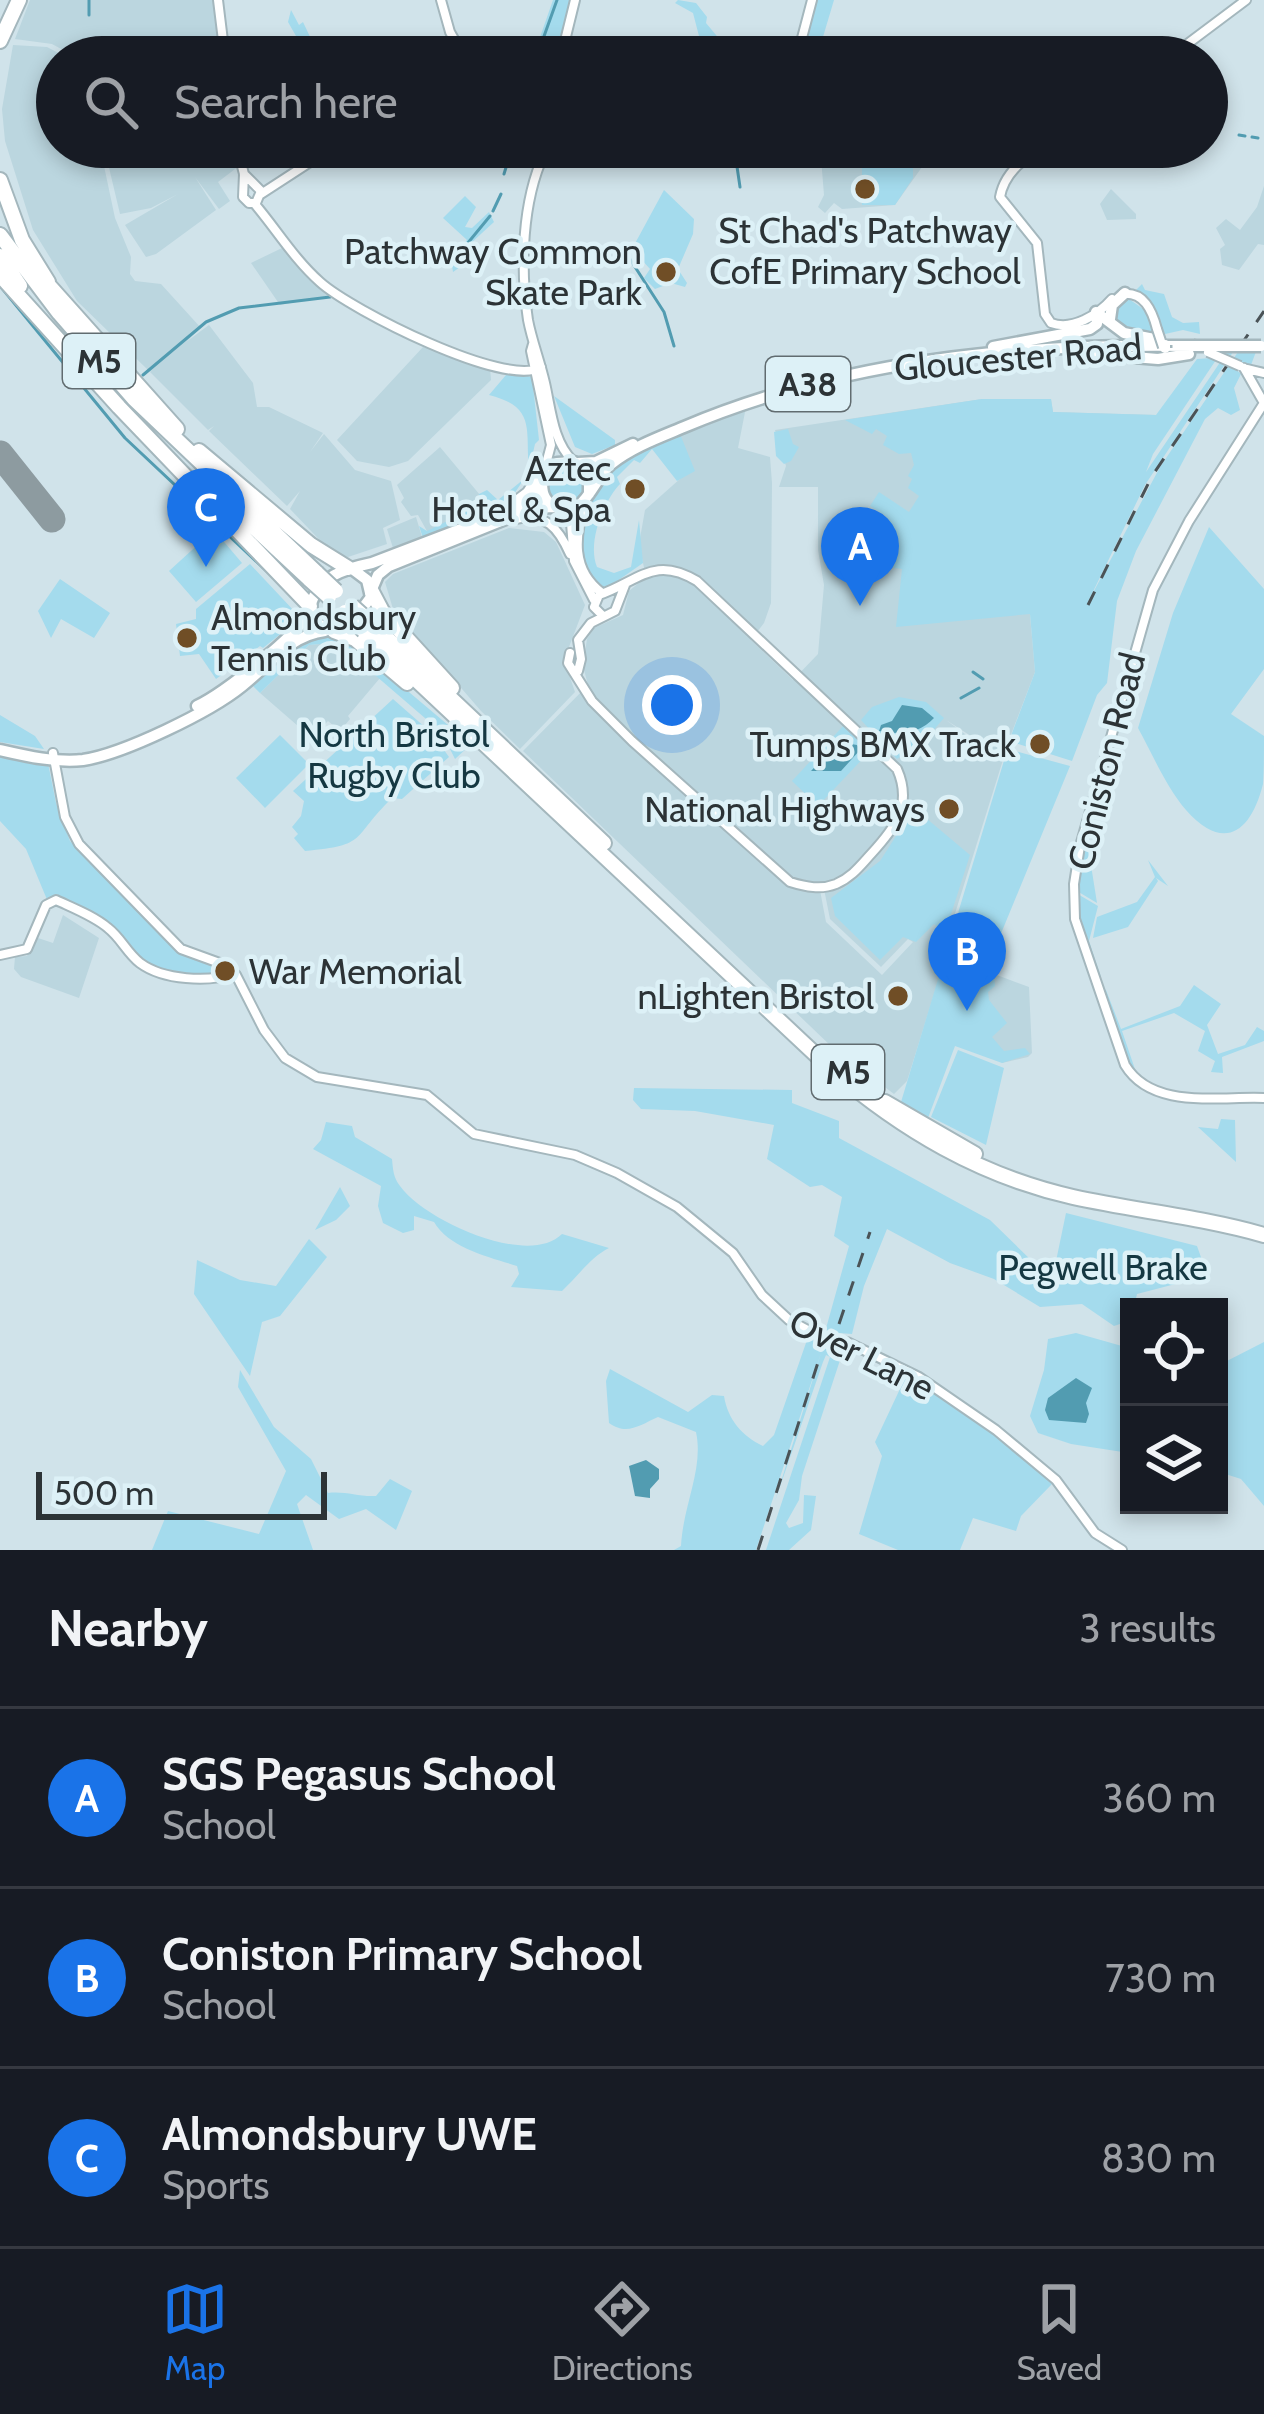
<!DOCTYPE html>
<html lang="en">
<head>
<meta charset="utf-8">
<style>
	:root { --surface:#171b24; --page:#242831; --text:#f1f3f6; --muted:#9ea1a6; --line:#363941; --accent:#1a73e8 }
	body { margin:0; font-family:Cabin,sans-serif; background:var(--page); color:var(--text) }
	.controls { position:absolute; right:36px; bottom:36px; display:grid; overflow:hidden; border-radius:0px; box-shadow:0 6px 18px #0003 }
	.controls button { width:108px; height:108px; display:grid; place-items:center; padding:0; border:0; border-bottom:3px solid var(--line); background:var(--surface); color:var(--text); font:60px sans-serif }
	.scale { position:absolute; left:36px; bottom:30px; width:291px; box-sizing:border-box; padding-left:12px; border:6px solid #2c3336; border-top:0; font-size:33px; line-height:42px; white-space:nowrap; color:#2c3336; -webkit-text-stroke:9px #ddf1f7; paint-order:stroke }
	.you { position:absolute; left:672px; top:705px; width:42px; height:42px; margin:-30px; border:9px solid #fff; border-radius:50%; background:#1a73e8; box-shadow:0 0 0 18px #1a73e833 }
	.badge { display:grid; place-items:center; width:78px; height:78px; border-radius:50%; background:var(--accent); color:#fff; font-size:39px; font-weight:700 }
	.pin { position:absolute; translate:-50% -99px; filter:drop-shadow(0 3px 6px #0008) }
	.pin::after { content:''; position:absolute; top:63px; width:42px; height:36px; background:inherit; clip-path:polygon(0 0,100% 0,50% 100%) }
	.list { margin:0; padding:0; list-style:none }
	h2 { display:flex; justify-content:space-between; align-items:center; height:156px; margin:0; padding:0 48px; font-size:51px }
	h2 small { font-size:39px; font-weight:400; color:var(--muted) }
	.list li { display:grid; grid-template-columns:78px 1fr auto; gap:36px; align-items:center; box-sizing:border-box; height:180px; padding:0 48px; border-top:3px solid var(--line) }
	.list b { display:block; font-size:45px; white-space:nowrap }
	.list p { margin:0; font-size:39px; white-space:nowrap; color:var(--muted) }
	.list em { font-size:39px; font-style:normal; color:var(--muted) }
	.icon { flex:none; width:66px; height:66px; fill:none; stroke:currentColor; stroke-width:2; stroke-linecap:round; stroke-linejoin:round }
	.map { position:relative; flex:none; width:1264px; height:1550px; overflow:hidden }
	.search { position:absolute; background:var(--surface); box-shadow:0 6px 18px #0003; left:36px; right:36px; top:36px; height:132px; display:flex; align-items:center; gap:30px; box-sizing:border-box; padding:0 42px; border-radius:66px; color:var(--muted); font-size:45px }
	.sheet { height:696px; background:var(--surface) }
	nav { display:flex; justify-content:space-around; align-items:center; box-sizing:border-box; height:168px; border-top:3px solid var(--line); background:var(--surface); font-size:33px; color:var(--muted) }
	nav a { display:grid; justify-items:center; gap:6px }
	nav .on { color:var(--accent) }
	.map>svg:first-child { display:block }
	.built { fill:#bbd6df; fill-rule:evenodd }
	.green { fill:#a4dbed }
	.water { fill:#529cb1 }
	.lines { fill:none; stroke-linecap:round; stroke-linejoin:round }
	.stream { stroke:#529cb1; stroke-width:3 }
	.runway { stroke:#8d9ba0; stroke-width:27 }
	.minor-casing { stroke:#a4b7bd; stroke-width:12 }
	.major-casing { stroke:#a4b7bd; stroke-width:15 }
	.highway-casing { stroke:#a4b7bd; stroke-width:18 }
	.minor { stroke:#fff; stroke-width:8 }
	.major { stroke:#fff; stroke-width:10 }
	.highway { stroke:#fff; stroke-width:14 }
	.rail { stroke:#4a5357; stroke-width:3; stroke-dasharray:15 15; stroke-linecap:butt }
	.minor-bridge-casing { stroke:#a4b7bd; stroke-width:12; stroke-linecap:butt }
	.major-bridge-casing { stroke:#a4b7bd; stroke-width:15; stroke-linecap:butt }
	.highway-bridge-casing { stroke:#a4b7bd; stroke-width:18; stroke-linecap:butt }
	.minor-bridge { stroke:#fff; stroke-width:8 }
	.major-bridge { stroke:#fff; stroke-width:10 }
	.highway-bridge { stroke:#fff; stroke-width:14 }
	.poi-dot { fill:#704e26; stroke:#ddf1f7; stroke-width:4.5 }
	.labels { text-anchor:middle; stroke-width:9; stroke-linejoin:round; paint-order:stroke }
	.shield { fill:#ddf1f7; stroke:#616c70; stroke-width:3 }
	.shield-label { font-size:33px; font-weight:bold; fill:#2c3336 }
	.poi-label { font-size:36px; fill:#2c3336; stroke:#ddf1f7; text-anchor:end }
	.street-label { font-size:36px; fill:#2c3336; stroke:#ddf1f7 }
	.park-label { font-size:36px; fill:#153842; stroke:#ddf1f7 }
</style>
</head>
<body>
<div class="map">
<svg width="1264" height="1550" viewBox="0 0 1264 1550">
	<rect width="100%" height="100%" fill="#d0e3ea"/>
	<!-- built -->
	<path class="built" d="M30,0h184l6,45 -89,12h-55l-24,-13 -37,-5z
		M13,45l34,2 19,10h-9v90h43l15,71 16,39 -1,17 5,7 26,3 40,44 -15,14 23,-17 44,58 4,24h12l54,26 -13,19 14,-18 31,36 36,11 9,39 -17,8 4,16 -39,13 -15,-3 -43,-45 10,-18 -13,15 -78,-75 5,-5 -6,4 -58,-58 4,-5 -6,3 -71,-69 -44,-71 -28,-89 -3,-32z
		M114,147h120l5,19 -21,16 12,19 -11,8 -24,-32 21,33 -60,44 -10,3 -21,-32 53,-31 -27,14 -31,6 -14,-59z
		M821,158l106,2 -32,45 -53,4 -8,-6 -9,10 -7,-6 6,-12z
		M1264,186v59l-6,-1 -19,26 -17,-5 -2,-16 5,-4 -9,-17 10,-9 14,11 17,-23z
		M1111,189l25,25v5l-29,1 -7,-16z
		M282,248l24,25 23,23 -49,9 -29,-42z
		M423,347l67,21 1,12 -83,81 -19,6 -32,-6 -20,-21z
		M982,399h69l2,13 104,3 -26,44 -21,57 -44,94 -36,5 5,57 -28,73 -33,-7 -28,-18 27,20 34,7 -59,189 -12,-7 14,14 -43,138 -13,13 -61,-46 -310,-297 65,-66 -5,-19 4,-27 7,-11 29,-13 6,-24 17,-14 -7,-33 6,-34 36,-32 -13,-39 78,-32 -8,41 32,9 2,26 -1,120 -7,20 -13,17 42,40 25,-26 6,-69 -6,-35v-63h-39l7,-21 -11,-36zM894,762l11,23 1,15 -8,27 -43,48 -31,14 6,30 51,48 27,-28 5,3 -31,33 -56,-53 -7,-37 18,-4 14,-11 41,-42 9,-26 -6,-30 -6,-7z
		M440,447l45,54 -22,16 -35,16 -10,-18 -7,1 -10,-14 3,-4 -7,-13z
		M416,517l6,20 -29,11 -6,-19z
		M509,528l35,4 12,10 29,63 -21,55 11,32 -55,57 -39,-38 -88,-102 -8,-27 8,-8z
		M331,643l49,35 -32,38 2,3 -10,12 -12,-10 -14,14 -5,-6 -3,4 -46,-40 49,-48z
		M63,915l36,23 -20,60 -58,-21 -7,-8 1,-12 12,-1 8,-19 18,6z
		M949,957l80,30 3,66 -4,4 -26,6z"/>
	<!-- green -->
	<path class="green" d="M553,0h19l-15,57h-33l14,-14z
		M678,0l18,3 11,14 -1,6 20,24 -5,2 2,8h-16l-5,-10 -17,5 -3,-10 17,-6 -6,-23 -18,-10z
		M817,0h17l-17,57h-15z
		M291,10l8,15 4,-3 9,19 11,3 -7,13h-10l-14,-18 4,-3 -8,-14z
		M872,164h41v14l-18,27h-33v-37h9z
		M664,190l30,29 -1,15 -15,35 9,14 -2,4 -14,-4 -16,6 -11,-11 6,-9 -18,-20z
		M465,196l11,11 -11,20 7,1 17,-16 5,10 -24,22 9,10 -26,18 -2,-12 16,-20 -24,-22z
		M1142,284l3,6 19,4 8,23 11,6 16,-1 1,12 -17,-4 -18,4 -15,-32 -15,-11z
		M1129,299l17,12 7,22 -21,-4 -5,3 -12,-10 -2,-14z
		M1218,348h6l-71,106 -7,18 83,-123h6l-90,136 -58,119 73,-137 80,-118h17l-6,16 -16,-5 -3,6 9,8 -7,14 6,22 -9,5 -13,-7 -13,11 -69,132 -19,50 -10,82 -10,12 -25,66 -63,-20 26,-69 -5,-58 -134,13 6,-58 -46,-6 30,-47 -16,-10 9,-14 30,20 10,-16 -11,-8 4,-9 -4,-3 6,-11 -3,-12 -12,1 -16,-9 4,-9 -11,-7 -4,5 -27,-14 137,-21h69l2,13 103,3 41,-56 14,-1z
		M518,374l14,3 7,63 -4,4 -6,26c-4,-40 8,-63 -40,-75l17,-20z
		M554,396l61,44v5l-23,9 -17,-7z
		M788,429l5,15 6,3 -8,14 -7,3 -8,-8 -2,-24z
		M680,434l15,37 -18,10 -25,-32 -12,14 -6,-3 -17,17 3,7c-17,18 -33,59 -23,83l17,6 17,-6 8,-47 4,43 -33,23 -8,1c-35,-26 -20,-82 5,-110 17,-20 49,-32 73,-43z
		M547 486a19 19 0 1 1 38 0a19 19 0 1 1-38 0Z
		M524,479l-12,18 -89,41 -4,-12 8,5 51,-25 1,-12 8,-4 11,10z
		M1209,527l55,62v80l-33,45 33,22c0,15 0,34 -1,48 -12,48 -39,69 -77,26 -20,-23 -33,-55 -48,-82l35,-115z
		M214,530l28,33 -46,39 -27,-31z
		M250,564l46,49 -8,15 -25,20 -3,-2 -44,33 -17,-25 -19,2 -4,-32 20,-5v-10z
		M60,579l50,34 -16,25 -33,-19 -10,19 -13,-27z
		M330,637l22,7 115,97 1,6 -13,12 -6,-12 -5,3 5,7 -47,42 -10,-1c-42,41 -23,47 -87,53l-11,-13 4,-4 -6,-7 9,-11 3,-15 -11,-10 100,-92 50,44 4,-6 -100,-86 -16,-8 -22,2 -49,48 -7,-7 55,-48z
		M899,697l27,5 18,16 -20,23 -27,18 -36,-39 11,-13z
		M0,715l35,21 9,13 -44,-7z
		M845,724l27,25 -54,57 -26,-25z
		M280,735l29,29 -44,44 -29,-30z
		M1011,750l59,16 -84,204 8,4 1,12 -7,6 1,8 18,23 -15,14 12,14 21,-3 5,6 -28,9 -47,-17 -27,72 -27,-16 105,-348z
		M0,755l48,8 8,40 14,38 113,114 44,14v5l-44,2 -33,-7 -35,-35 -58,-34 -9,2 -22,-53 -26,-28z
		M914,808l56,47 -25,78 -11,-9 -18,18 -13,-5 -23,23 -45,-44 -4,-18 49,-37z
		M1085,840h2l10,63 -20,-12z
		M1148,860l20,26 -12,-8 2,3 -30,46 -35,11 4,-21 40,-15 18,-25z
		M1076,893l22,13 -9,35 12,36 -2,4 -21,-59z
		M1194,985l27,19 -14,21 11,29 27,-9 12,-18 7,4v10l-42,16 1,16 -12,-1 4,-11 -17,-10 7,-20 -31,-18 -52,18 16,47 -12,-16 -24,-74 4,2 15,39 59,-23z
		M958,1050l46,18 -18,77 -55,-28z
		M634,1088l158,2v13l47,18v17l151,82 43,42 22,4 11,-53 131,33 5,14 -19,22 -46,12 -3,13h-5v14l-15,5 -32,-22 -42,3 -46,-28 -44,-16 -63,-34 -23,57 -12,48 -27,-2 24,-86 -15,-10 8,-39 -20,-12 -12,2 -43,-28 7,-34 -79,-14 -54,-2 -8,-9z
		M1221,1119l14,1 1,42 -38,-35 20,2z
		M326,1122l26,4 3,11 37,22c1,10 1,18 8,27 24,34 128,82 162,48l47,14c-17,8 -32,29 -47,43l-51,-4 8,-13 -2,-8c-28,-9 -68,-18 -83,-44l-20,-6v14l-11,3 -20,-10 -5,-17 3,-20 -68,-37 8,-9z
		M340,1187l10,19 -14,14 -21,10z
		M309,1239l18,18 -47,59 -18,6 -12,54 -56,-82 3,-34 43,20 36,6z
		M1076,1333l53,15v105l-58,-9 -33,-11 -8,-17 14,-46 4,-31z
		M821,1339l23,9 -42,128 -3,24 -13,23 3,5 14,-5 1,-28 12,1 -5,34 -22,20h-23l64,-193 -4,-2 -3,7 -48,139 46,-148 -65,197h-82l7,-4c2,-41 23,-77 15,-114l-38,-15c-18,8 -31,19 -49,6l-3,-42 4,-12 78,43 24,-17 12,1c4,24 18,40 39,50l11,-11 33,-95z
		M1264,1342v164l-23,-27 -22,-7v-107z
		M240,1370l34,57 37,32 17,34c18,-2 30,4 48,3l14,-17 22,12 -16,39 -30,-21 -27,10 -33,-24 -9,9 16,46h-161l16,-39 91,23 27,-63 -48,-84z
		M907,1374l83,54 62,56 -31,32 -5,15 -43,-13 -13,32h-62l-39,-16 23,-78 -7,-14z"/>
	<!-- water -->
	<path class="water" d="M902,705l20,3 12,10c-15,16 -33,17 -55,13l2,-6 11,-4z
		M839,742l18,3 3,5 -19,21h-30z
		M1076,1378l16,10 -6,15 3,11 -3,9 -37,-3 -4,-10 3,-12z
		M646,1460l13,9v10l-9,10v9l-15,-2 -6,-30z"/>
	<g class="lines">
		<!-- stream -->
		<path class="stream" d="M89,0v15
			M719,49l2,5
			M526,57l17,-18 14,-39
			M1239,135l6,1
			M1252,137l6,1
			M735,153l5,34
			M504,174l7,-23
			M493,211l8,-17
			M613,244l12,10
			M628,256l36,56 10,34
			M437,263l16,-2 37,-45
			M0,286l125,152 151,142
			M143,375l63,-53 33,-14 91,-11
			M973,672l10,7
			M961,698l18,-10"/>
		<!-- runway -->
		<path class="runway" d="M0,454l52,65"/>
		<!-- minor casing -->
		<g class="minor-casing">
			<path id="minor" d="M218,0l7,57
				M441,0l9,32 14,25
				M561,57l14,-57
				M797,57l15,-57
				M1170,57l76,-57
				M237,147l7,27 -1,23 6,6h7l5,-12 -17,-17
				M524,147l7,6 17,-1
				M1044,147c-21,11 -40,27 -44,50l37,46 8,71 6,9c21,8 47,-8 61,-24
				M552,150l73,12 36,-4 33,-11
				M544,154c-22,48 -24,113 -16,166 4,21 12,41 17,63 6,26 8,59 28,78
				M261,194l60,-39 23,-8
				M254,203c23,27 40,56 66,79 31,28 187,107 221,85
				M1123,294c21,-2 29,16 34,35
				M533,344l-2,7 20,94 -9,34
				M1244,368l20,35
				M1247,369l17,4
				M1264,403l-75,118 -36,69 -73,256 -6,38 1,35 50,146c27,45 94,31 139,33
				M585,503c-10,33 -14,67 17,90
				M503,510l24,-18 15,-23
				M561,510l10,13 3,38 20,39
				M515,519c31,-6 43,8 55,35
				M570,653l-2,10 24,38 40,40 158,141c16,5 31,8 46,2 16,-7 24,-18 35,-30 24,-26 42,-49 26,-85l-200,-188c-43,-26 -58,0 -98,14l-5,12 9,9
				M578,671l3,-12 -3,-19 13,-17 24,-12 10,-26
				M53,753l12,64 14,27 102,105 44,16 11,10 28,55 21,28 32,19 110,18 47,39 101,21 42,18 60,34 56,46 29,42 27,25 28,15 30,7 72,35 77,53 60,50 39,53 27,17
				M0,955l27,-6 19,-44 10,-5c17,8 38,16 52,28 13,10 19,25 32,35 23,17 69,20 94,10"/>
		</g>
		<!-- major casing -->
		<g class="major-casing">
			<path id="major" d="M1110,319l2,-14 13,-12
				M993,347l97,-18 7,-5 -1,-12 28,21 30,6
				M1085,353l73,6 31,-5
				M578,463l18,-1 37,-18
				M589,494v-17l-15,-15 -17,1 -15,18c0,10 1,18 10,24 30,22 42,-28 59,-41 21,-17 49,-27 73,-37 161,-68 336,-84 510,-81
				M351,568l16,12 4,17 -21,28 -21,5 -12,-7 -7,-17c10,-31 34,-37 62,-43l144,-55 16,-10 9,-13
				M372,589l6,-14 11,-9 144,-58 22,-1
				M197,706c27,-13 100,-70 113,-95
				M0,750c26,6 56,13 83,10 40,-6 127,-48 159,-74 27,-21 48,-51 83,-55"/>
		</g>
		<!-- highway casing -->
		<g class="highway-casing">
			<path id="highway" d="M0,41l19,-41
				M0,180l22,60 26,42
				M0,235l59,78 75,86 183,174
				M0,256l20,30
				M0,275l119,132 191,199
				M44,280l133,149
				M199,451l112,94 37,23
				M200,477l110,103
				M372,592l10,19 70,77
				M371,623l233,220
				M334,631l21,8 52,44
				M364,631l466,437c72,62 150,108 243,129 64,14 128,20 191,38
				M885,1102l90,52"/>
		</g>
		<!-- minor -->
		<use href="#minor" class="minor"/>
		<!-- major -->
		<use href="#major" class="major"/>
		<!-- highway -->
		<use href="#highway" class="highway"/>
		<!-- rail -->
		<path class="rail" d="M1088,605l64,-129 112,-165
			M839,1324l31,-92
			M758,1550l63,-197"/>
		<!-- minor-bridge casing -->
		<g class="minor-bridge-casing">
			<path id="minor-bridge" d="M1157,329l6,18
				M1208,352l32,14"/>
		</g>
		<!-- major-bridge casing -->
		<g class="major-bridge-casing">
			<path id="major-bridge" d="M1194,346h67
				M1165,348v-3"/>
		</g>
		<!-- highway-bridge casing -->
		<g class="highway-bridge-casing">
			<path id="highway-bridge" d="M317,573l19,18
				M310,580l19,17
				M352,606l19,17
				M345,612l19,19"/>
		</g>
		<!-- minor-bridge -->
		<use href="#minor-bridge" class="minor-bridge"/>
		<!-- major-bridge -->
		<use href="#major-bridge" class="major-bridge"/>
		<!-- highway-bridge -->
		<use href="#highway-bridge" class="highway-bridge"/>
	</g>
	<!-- markers -->
	<g class="poi-dot">
		<circle cx="865" cy="189" r="12"/>
		<circle cx="666" cy="272" r="12"/>
		<circle cx="635" cy="489" r="12"/>
		<circle cx="187" cy="638" r="12"/>
		<circle cx="1040" cy="744" r="12"/>
		<circle cx="949" cy="809" r="12"/>
		<circle cx="225" cy="971" r="12"/>
		<circle cx="898" cy="996" r="12"/>
	</g>
	<g class="labels">
		<!-- shield labels -->
		<g class="shield">
			<rect x="63" y="334" width="72" height="54" rx="9"/>
			<rect x="766" y="357" width="84" height="54" rx="9"/>
			<rect x="812" y="1045" width="72" height="54" rx="9"/>
		</g>
		<g class="shield-label">
			<text x="99" y="373">M5</text>
			<text x="808" y="396">A38</text>
			<text x="848" y="1084">M5</text>
		</g>
		<!-- poi labels -->
		<g class="poi-label">
			<text x="865" y="243" text-anchor="middle">St Chad's Patchway<tspan x="865" dy="41">CofE Primary School</tspan></text>
			<text x="642" y="264">Patchway Common<tspan x="642" dy="41">Skate Park</tspan></text>
			<text x="611" y="481">Aztec<tspan x="611" dy="41">Hotel &amp; Spa</tspan></text>
			<text x="211" y="630" text-anchor="start">Almondsbury<tspan x="211" dy="41">Tennis Club</tspan></text>
			<text x="1016" y="757">Tumps BMX Track</text>
			<text x="925" y="822">National Highways</text>
			<text x="249" y="984" text-anchor="start">War Memorial</text>
			<text x="874" y="1009">nLighten Bristol</text>
		</g>
		<!-- street labels -->
		<g class="street-label">
			<text transform="translate(1018 357) rotate(-5)" y="13">Gloucester Road</text>
			<text transform="translate(1106 761) rotate(-76)" y="13">Coniston Road</text>
			<text transform="translate(862 1354) rotate(27)" y="13">Over Lane</text>
		</g>
		<!-- park labels -->
		<g class="park-label">
			<text x="394" y="747">North Bristol<tspan x="394" dy="41">Rugby Club</tspan></text>
			<text x="1103" y="1280">Pegwell Brake</text>
		</g>
	</g>
</svg>
<div class="controls">
<button><svg class="icon" aria-label="locate" viewBox="0 0 24 24"><circle cx="12" cy="12" r="6"/><path d="M12 2v4M12 18v4M2 12h4M18 12h4"/></svg></button>
<button><svg class="icon" aria-label="layers" viewBox="0 0 24 24"><path d="M12 4l9 5-9 5-9-5zM3 14l9 5 9-5"/></svg></button>
</div>
<div class="scale">500 m</div>
<div class="you"></div>
<div class="pin badge" style="left:860px;top:606px">A</div>
<div class="pin badge" style="left:967px;top:1011px">B</div>
<div class="pin badge" style="left:206px;top:567px">C</div>
<div class="search"><svg class="icon" aria-label="search" viewBox="0 0 24 24"><circle cx="10" cy="10" r="6"/><path d="M15 15l6 6"/></svg>Search here</div>
</div>
<section class="sheet">
<h2>Nearby<small>3 results</small></h2>
<ul class="list">
<li><span class="badge">A</span><div><b>SGS Pegasus School</b><p>School</p></div><em>360 m</em></li>
<li><span class="badge">B</span><div><b>Coniston Primary School</b><p>School</p></div><em>730 m</em></li>
<li><span class="badge">C</span><div><b>Almondsbury UWE</b><p>Sports</p></div><em>830 m</em></li>
</ul>
</section>
<nav>
<a class="on"><svg class="icon" aria-label="map" viewBox="0 0 24 24"><path d="M3 6l6-2 6 2 6-2v14l-6 2-6-2-6 2zM9 4v14M15 6v14"/></svg>Map</a>
<a><svg class="icon" aria-label="directions" viewBox="0 0 24 24"><path d="M12 3l9 9-9 9-9-9zM9 14v-3h6M13 9l2 2-2 2"/></svg>Directions</a>
<a><svg class="icon" aria-label="saved" viewBox="0 0 24 24"><path d="M7 4h10v16l-5-4-5 4z"/></svg>Saved</a>
</nav>
</body>
</html>
